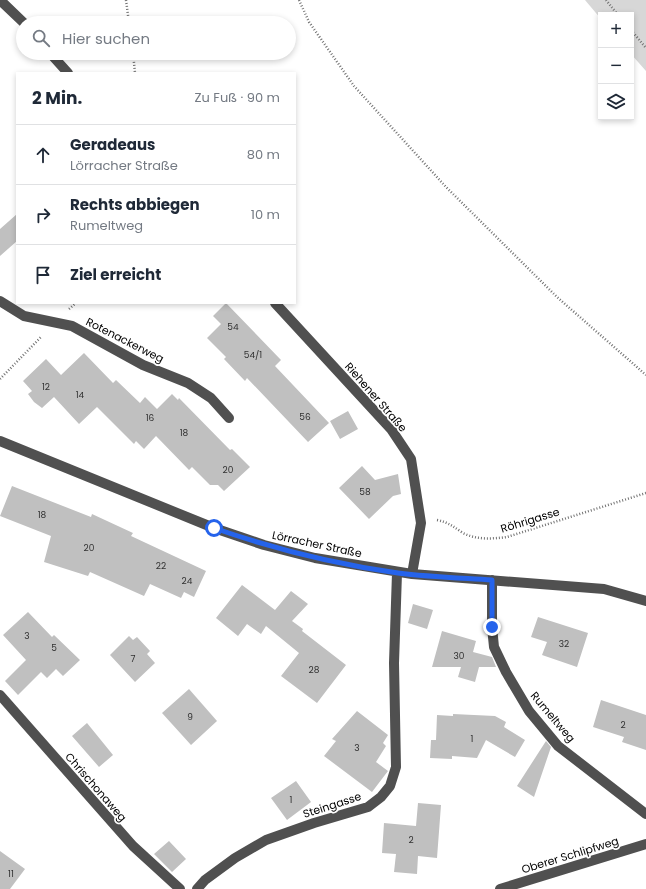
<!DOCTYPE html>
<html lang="de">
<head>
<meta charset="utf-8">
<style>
	:root { --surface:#fff; --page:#f2f2f3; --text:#1f2937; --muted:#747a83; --line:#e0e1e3 }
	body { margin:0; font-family:Poppins,sans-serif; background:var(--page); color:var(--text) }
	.controls { position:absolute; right:12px; top:12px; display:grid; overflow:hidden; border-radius:0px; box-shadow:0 2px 6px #0003 }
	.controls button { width:36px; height:36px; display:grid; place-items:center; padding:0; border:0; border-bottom:1px solid var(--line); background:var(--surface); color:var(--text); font:20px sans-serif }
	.stop { position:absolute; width:12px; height:12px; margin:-9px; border:3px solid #2563eb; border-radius:50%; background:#fff }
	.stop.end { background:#2563eb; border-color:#fff; box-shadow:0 1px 4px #0008 }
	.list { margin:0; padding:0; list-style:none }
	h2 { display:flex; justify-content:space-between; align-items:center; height:52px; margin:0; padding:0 16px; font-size:17px }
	h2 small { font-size:13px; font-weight:400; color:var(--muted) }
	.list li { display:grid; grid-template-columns:26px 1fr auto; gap:12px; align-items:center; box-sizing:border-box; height:60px; padding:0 16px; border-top:1px solid var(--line) }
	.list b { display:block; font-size:15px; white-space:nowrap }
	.list p { margin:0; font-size:13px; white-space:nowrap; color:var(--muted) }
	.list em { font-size:13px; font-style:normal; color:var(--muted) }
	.icon { flex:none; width:22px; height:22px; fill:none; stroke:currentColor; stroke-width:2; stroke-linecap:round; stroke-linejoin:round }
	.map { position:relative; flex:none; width:646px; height:889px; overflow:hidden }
	.search { position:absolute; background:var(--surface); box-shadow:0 2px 6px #0003; left:16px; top:16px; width:280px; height:44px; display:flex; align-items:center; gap:10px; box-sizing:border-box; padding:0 14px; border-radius:22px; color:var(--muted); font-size:15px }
	.panel { position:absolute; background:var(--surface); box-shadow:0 2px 6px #0003; left:16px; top:72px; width:280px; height:232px; border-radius:0px }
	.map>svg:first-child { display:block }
	.green { fill:#d7d7d7 }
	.building { fill:#c0c0c0 }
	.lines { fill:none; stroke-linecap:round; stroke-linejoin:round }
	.path { stroke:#727272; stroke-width:2.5; stroke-dasharray:1 2; stroke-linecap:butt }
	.minor { stroke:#505050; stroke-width:10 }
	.route { stroke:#2563eb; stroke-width:5 }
	.labels { text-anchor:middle; stroke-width:3.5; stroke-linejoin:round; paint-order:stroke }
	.number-label { font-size:9px; fill:#303030 }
	.street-label { font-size:11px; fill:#000; stroke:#fff }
</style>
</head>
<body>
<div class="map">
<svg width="646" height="889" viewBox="0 0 646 889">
	<rect width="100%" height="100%" fill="#fff"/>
	<!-- green -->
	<path class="green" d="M585,0h61v71l-15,-17v-39h-30v4z"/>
	<!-- building -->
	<path class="building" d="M17,214v27l-17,15v-27z
		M226,303l55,57 -6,6 54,57 -21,19 -61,-64 -2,3 -21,-22 2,-2 -19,-19 14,-14 -8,-8z
		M84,353l29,30 3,-3 24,23 5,-6 12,12 15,-15 6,6 1,-2 51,52 2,-1 18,18 -26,24 -6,-6h-8l-18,-18 -3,3 -33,-34 -12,13 -8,-8 -2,3 -37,-37 -18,17 -25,-27 -12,11 -8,-6 -6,-8 4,-3 -9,-10 23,-22 15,16z
		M348,411l10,18 -18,10 -10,-18z
		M362,466l13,14 23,-6 3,20 -8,2 -24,23 -30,-31z
		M12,486l79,31 1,-3 41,19 -2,3 75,35 -12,26 -10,-5 -3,6 -31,-14 -6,12 -54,-24 -2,4 -44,-14 7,-26 -51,-20z
		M242,585l33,25 16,-19 17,13 -16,17 11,8 -1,2 44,34 -29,38 -36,-27 18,-23 -33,-27 -5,8 -14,-10 -9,12 -22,-18z
		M413,604l20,6 -6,19 -19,-6z
		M28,612l24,25 2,-2 26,25 -17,16 -7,-7 -9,9 -6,-6 -23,23 -13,-14 21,-21 -23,-25z
		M538,617l50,16 -11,34 -35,-12 5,-13 -16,-5z
		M442,631l34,10 -3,11 19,5 4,10h-17l-4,15 -17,-5 3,-10h-29z
		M129,636l4,4 4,-3 13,14 -3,3 8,9 -20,19 -25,-27z
		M189,689l28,32 -26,24 -29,-32z
		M601,700l45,15v35l-24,-8 2,-5 -31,-10z
		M357,711l31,24 -5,8 3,3 -10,16 12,9 -16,21 -48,-36 12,-15 -4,-2z
		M453,714l42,2 11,6 -2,5 21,13 -10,17 -29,-17 -9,18 -25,-2v3l-22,-1 1,-18h5l1,-25 16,1z
		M87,723l26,32 -14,12 -27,-31z
		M546,741l5,6 -17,50 -17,-11z
		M296,781l15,21 -24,18 -16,-22z
		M418,803l23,2 -4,53 -19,-2 -1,18 -23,-2 2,-18 -14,-1 2,-30 32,3z
		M169,841l17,18 -14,13 -18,-18z
		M0,851l25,18 -15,20h-10z"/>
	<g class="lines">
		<!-- path -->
		<path class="path" d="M126,0l3,23
			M299,0l10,22 45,64 92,101 111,110 89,78
			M606,0l12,15
			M631,30l15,18
			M133,53l2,20
			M69,309l7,-6
			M0,379l41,-42
			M437,520c11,2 17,7 26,13 14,7 29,6 44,4l139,-44"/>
		<!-- minor -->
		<path class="minor" d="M0,0l24,23
			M50,53l18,20
			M0,301l24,15 48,10 71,39 45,18 23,15 18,20
			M275,303l116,126 20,30 10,64 -9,51
			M0,441l214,87 50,17 51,13 97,16 192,15 42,12
			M492,580v47l2,20 12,25 23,39 29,35 88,68
			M0,695l133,151 47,43
			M197,889l8,-9 30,-22 31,-18 48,-17 54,-16 13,-10 9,-11 6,-19 -2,-104 3,-90
			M500,889l146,-45"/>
	</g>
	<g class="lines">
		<!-- route -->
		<path class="route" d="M214,528c60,21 121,36 184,45 31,4 63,5 94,7v47"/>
	</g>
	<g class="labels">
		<!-- number labels -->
		<g class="number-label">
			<text x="233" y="330">54</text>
			<text x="253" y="358">54/1</text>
			<text x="46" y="390">12</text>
			<text x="80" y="398">14</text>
			<text x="305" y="420">56</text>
			<text x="150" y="421">16</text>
			<text x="184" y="436">18</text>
			<text x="228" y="473">20</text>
			<text x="365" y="495">58</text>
			<text x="42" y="518">18</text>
			<text x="89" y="551">20</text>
			<text x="161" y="569">22</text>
			<text x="187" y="584">24</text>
			<text x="27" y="639">3</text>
			<text x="564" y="647">32</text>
			<text x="54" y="651">5</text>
			<text x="459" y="659">30</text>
			<text x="133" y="662">7</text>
			<text x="314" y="673">28</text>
			<text x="190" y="720">9</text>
			<text x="623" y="728">2</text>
			<text x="472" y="742">1</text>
			<text x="357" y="751">3</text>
			<text x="291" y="803">1</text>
			<text x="411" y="843">2</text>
			<text x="11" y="877">11</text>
		</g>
		<!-- street labels -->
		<g class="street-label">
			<text transform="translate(125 340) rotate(27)" y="4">Rotenackerweg</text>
			<text transform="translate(376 397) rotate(49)" y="4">Riehener Straße</text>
			<text transform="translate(530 520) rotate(-17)" y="4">Röhrigasse</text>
			<text transform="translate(317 544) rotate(12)" y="4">Lörracher Straße</text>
			<text transform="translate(553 717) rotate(50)" y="4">Rumeltweg</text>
			<text transform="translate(96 787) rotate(49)" y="4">Chrischonaweg</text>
			<text transform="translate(332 805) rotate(-18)" y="4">Steingasse</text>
			<text transform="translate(570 855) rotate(-17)" y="4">Oberer Schlipfweg</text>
		</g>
	</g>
</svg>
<div class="controls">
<button>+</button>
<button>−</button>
<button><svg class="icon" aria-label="layers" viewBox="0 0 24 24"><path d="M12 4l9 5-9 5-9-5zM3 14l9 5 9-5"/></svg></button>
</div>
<div class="stop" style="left:214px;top:528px"></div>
<div class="stop end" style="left:492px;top:627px"></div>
<div class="search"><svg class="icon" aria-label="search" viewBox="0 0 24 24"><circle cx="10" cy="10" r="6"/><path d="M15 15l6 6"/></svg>Hier suchen</div>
<section class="panel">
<h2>2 Min.<small>Zu Fuß · 90 m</small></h2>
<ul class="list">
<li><svg class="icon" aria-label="ahead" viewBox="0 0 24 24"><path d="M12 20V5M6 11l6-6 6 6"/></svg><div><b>Geradeaus</b><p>Lörracher Straße</p></div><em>80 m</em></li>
<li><svg class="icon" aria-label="right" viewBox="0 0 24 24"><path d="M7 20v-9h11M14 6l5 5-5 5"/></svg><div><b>Rechts abbiegen</b><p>Rumeltweg</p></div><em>10 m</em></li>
<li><svg class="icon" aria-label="arrive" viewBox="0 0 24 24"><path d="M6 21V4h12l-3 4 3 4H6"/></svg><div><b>Ziel erreicht</b></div></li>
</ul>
</section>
</div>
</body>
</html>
